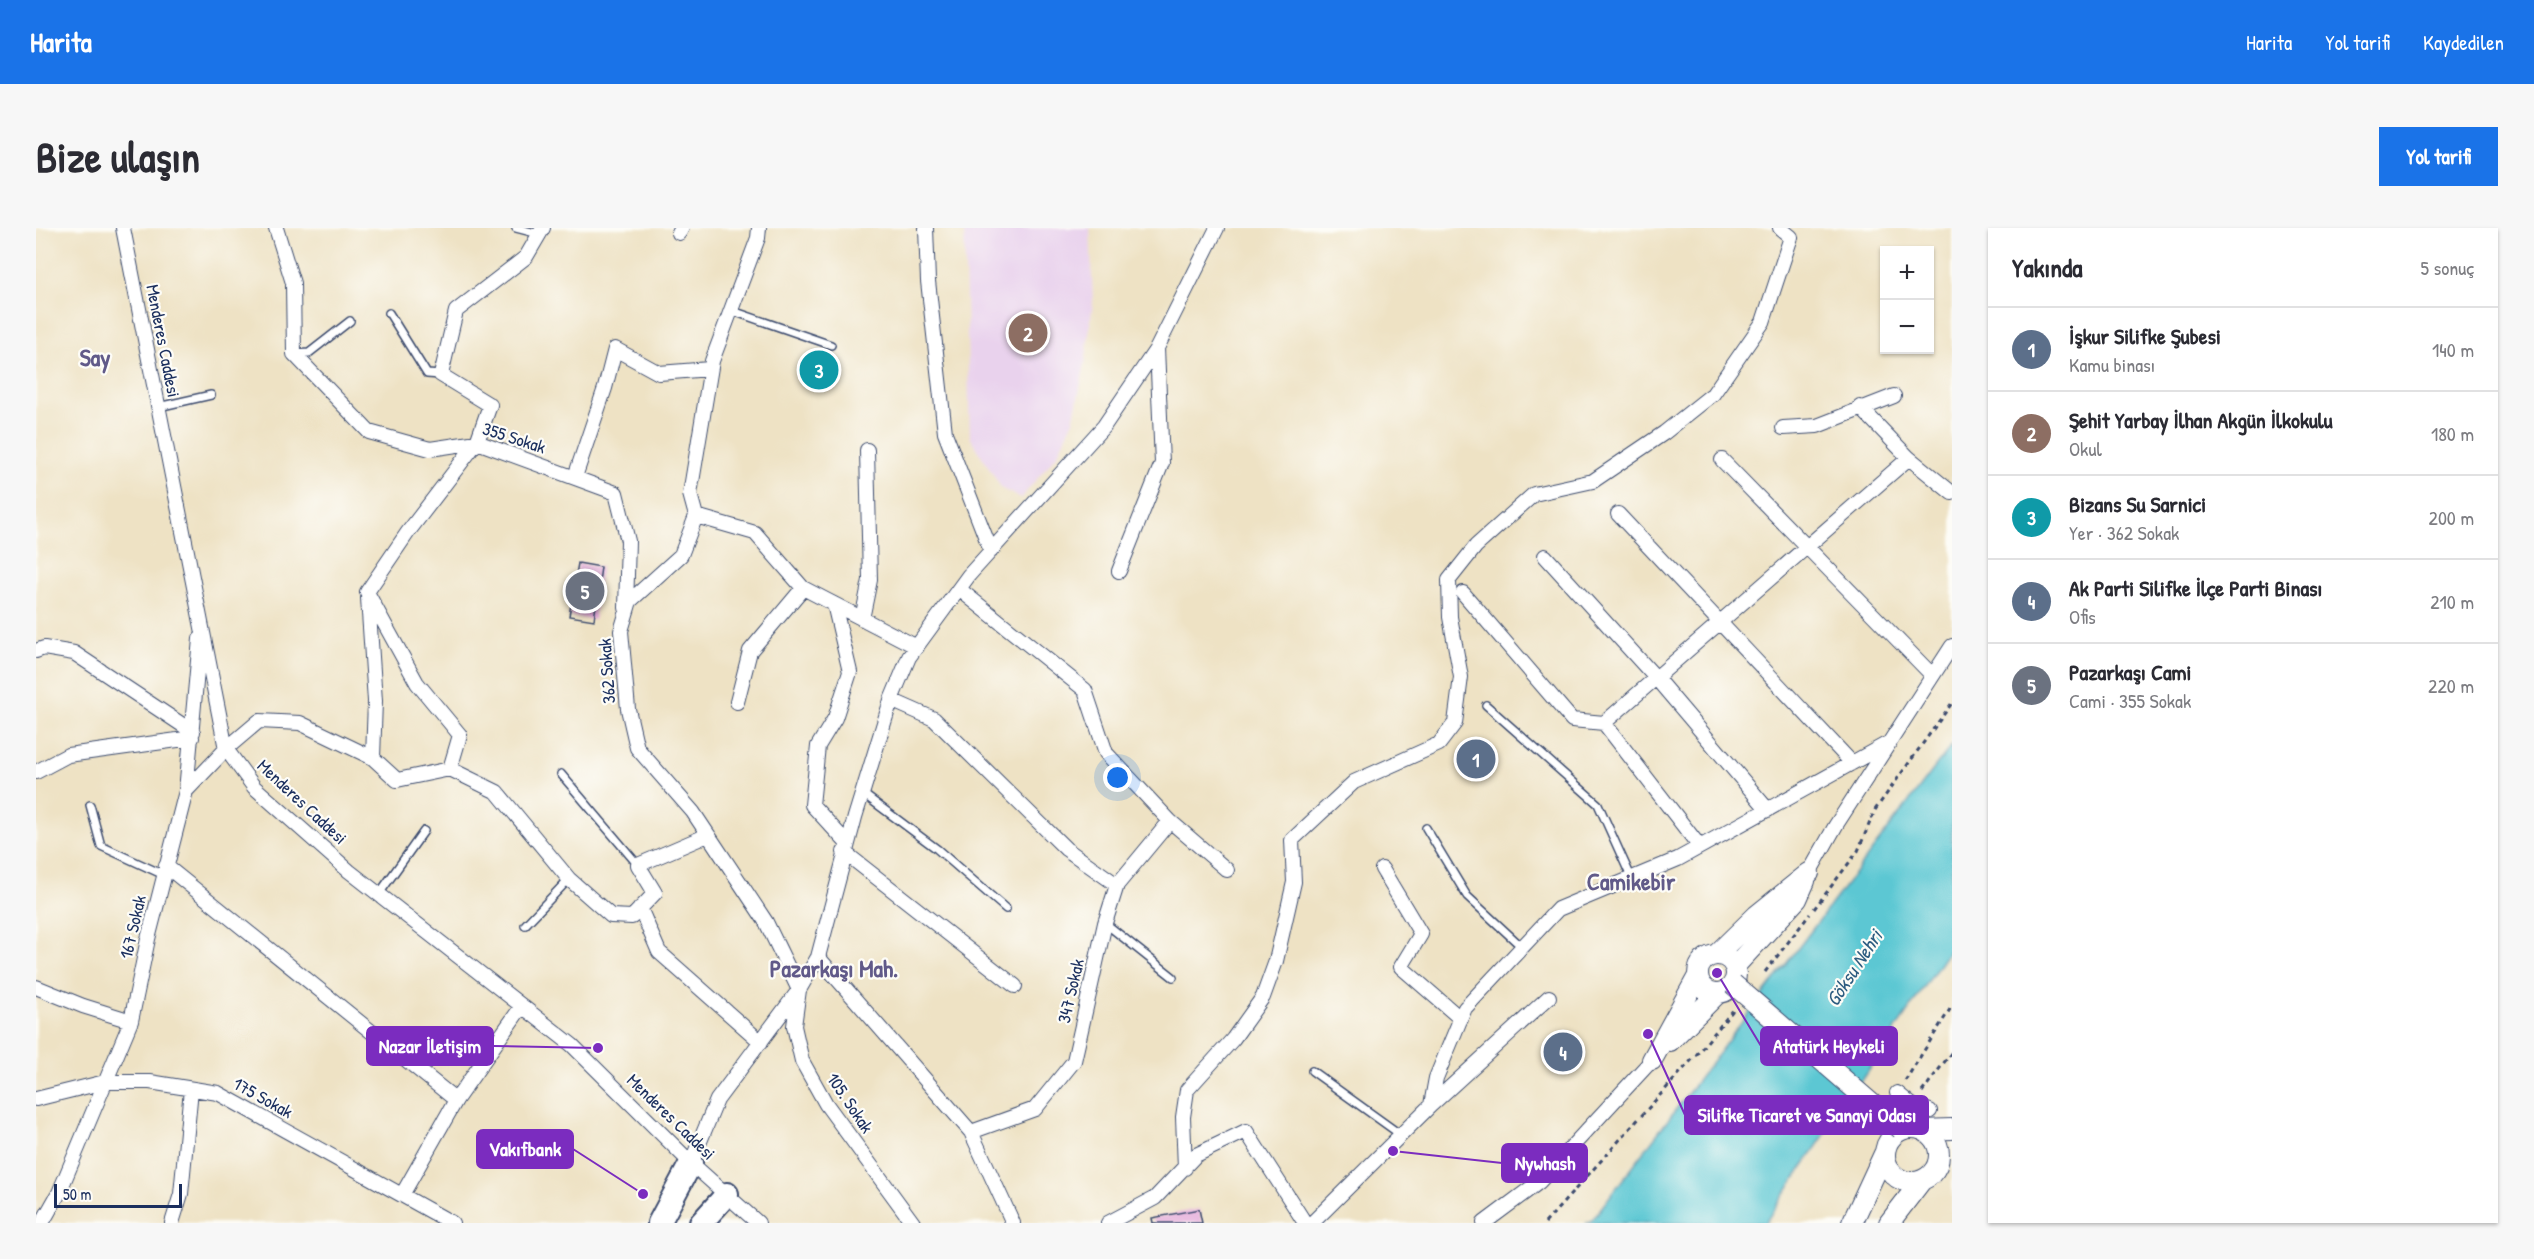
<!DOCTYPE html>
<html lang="tr">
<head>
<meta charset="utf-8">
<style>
	:root { --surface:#fff; --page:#f7f7f7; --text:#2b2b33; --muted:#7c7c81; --line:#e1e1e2; --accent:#1a73e8 }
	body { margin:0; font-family:"Patrick Hand",sans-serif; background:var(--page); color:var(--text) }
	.controls { position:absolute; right:18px; top:18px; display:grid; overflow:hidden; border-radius:0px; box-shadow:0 2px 4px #0004 }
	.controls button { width:54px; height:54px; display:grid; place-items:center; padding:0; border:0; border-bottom:2px solid var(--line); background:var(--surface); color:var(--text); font:30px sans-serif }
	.scale { position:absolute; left:18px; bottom:15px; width:128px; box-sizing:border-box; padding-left:6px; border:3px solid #1b2f5e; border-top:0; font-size:16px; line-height:21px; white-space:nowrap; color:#1b2f5e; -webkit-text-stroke:4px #fdfcf7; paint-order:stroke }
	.you { position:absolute; left:1082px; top:550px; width:21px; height:21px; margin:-15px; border:4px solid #fff; border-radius:50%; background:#1a73e8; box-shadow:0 0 0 9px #1a73e833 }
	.badge { display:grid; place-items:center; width:39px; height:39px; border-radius:50%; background:var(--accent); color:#fff; font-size:20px; font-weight:700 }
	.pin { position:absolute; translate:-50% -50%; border:3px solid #fff; box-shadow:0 2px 6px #0006 }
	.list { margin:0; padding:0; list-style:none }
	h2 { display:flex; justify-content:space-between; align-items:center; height:78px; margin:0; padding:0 24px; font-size:26px }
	h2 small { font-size:20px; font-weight:400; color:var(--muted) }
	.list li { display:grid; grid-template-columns:39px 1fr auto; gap:18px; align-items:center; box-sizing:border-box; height:84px; padding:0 24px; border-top:2px solid var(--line) }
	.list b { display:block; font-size:22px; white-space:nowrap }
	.list p { margin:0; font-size:20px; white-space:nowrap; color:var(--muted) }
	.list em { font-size:20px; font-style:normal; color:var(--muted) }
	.map { position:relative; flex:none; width:1916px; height:995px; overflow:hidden; border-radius:0px }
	header { display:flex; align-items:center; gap:36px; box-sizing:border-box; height:84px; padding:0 30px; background:var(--accent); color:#fff }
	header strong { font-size:28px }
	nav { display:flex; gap:33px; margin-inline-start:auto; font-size:21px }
	.intro { display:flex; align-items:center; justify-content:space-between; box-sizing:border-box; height:144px; padding:0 36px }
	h1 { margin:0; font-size:42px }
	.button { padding:15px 27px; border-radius:0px; background:var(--accent); color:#fff; font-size:21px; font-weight:700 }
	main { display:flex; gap:36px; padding:0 36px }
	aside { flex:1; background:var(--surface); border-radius:0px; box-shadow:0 2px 4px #0004 }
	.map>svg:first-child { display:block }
	.built { fill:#e9d2ed }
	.water { fill:#5bc7d3; stroke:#3b7b98; stroke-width:1.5 }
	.building { fill:#e3a9d9 }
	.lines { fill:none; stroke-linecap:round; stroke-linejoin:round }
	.service-casing { stroke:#3b4a6d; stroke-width:10 }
	.minor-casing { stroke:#3b4a6d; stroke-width:16 }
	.secondary-casing { stroke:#3b4a6d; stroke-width:22 }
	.primary-casing { stroke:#3b4a6d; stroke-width:26 }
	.path { stroke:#3b4a6d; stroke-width:3; stroke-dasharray:4.5 4.5; stroke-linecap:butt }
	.service { stroke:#fff; stroke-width:7 }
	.minor { stroke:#fff; stroke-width:14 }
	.secondary { stroke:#fff; stroke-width:20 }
	.primary { stroke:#fff; stroke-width:22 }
	.secondary-bridge-casing { stroke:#3b4a6d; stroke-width:22; stroke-linecap:butt }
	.secondary-bridge { stroke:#fff; stroke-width:20 }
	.labels { text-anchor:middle; stroke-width:4.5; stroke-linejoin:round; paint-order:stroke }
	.street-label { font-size:18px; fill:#1b2f5e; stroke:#fdfcf7 }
	.water-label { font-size:20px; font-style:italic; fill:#2e5d81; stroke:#fdfcf7 }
	.district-label { font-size:24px; font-weight:bold; fill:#615a89; stroke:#fdfcf7 }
	.leader { fill:none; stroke:#7b2cbf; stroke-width:2 }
	.callout-dot { fill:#7b2cbf; stroke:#fdfcf7; stroke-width:2 }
	.callout { fill:#7b2cbf; stroke:#7b2cbf; stroke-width:2 }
	.callout-label { font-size:20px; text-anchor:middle; font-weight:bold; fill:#fff }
</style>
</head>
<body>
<header>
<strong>Harita</strong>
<nav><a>Harita</a><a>Yol tarifi</a><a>Kaydedilen</a></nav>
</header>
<div class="intro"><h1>Bize ulaşın</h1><a class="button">Yol tarifi</a></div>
<main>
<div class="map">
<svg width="1916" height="995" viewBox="0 0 1916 995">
	<rect width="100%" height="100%" fill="#fdfcf7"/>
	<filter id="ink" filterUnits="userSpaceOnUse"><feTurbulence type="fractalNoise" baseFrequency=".0167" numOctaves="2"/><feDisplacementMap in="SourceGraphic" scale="12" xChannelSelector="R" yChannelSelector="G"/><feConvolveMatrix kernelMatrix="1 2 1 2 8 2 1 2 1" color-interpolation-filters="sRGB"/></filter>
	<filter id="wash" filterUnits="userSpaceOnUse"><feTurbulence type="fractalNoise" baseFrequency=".008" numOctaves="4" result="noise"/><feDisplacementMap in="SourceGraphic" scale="24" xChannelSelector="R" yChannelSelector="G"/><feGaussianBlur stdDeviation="1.35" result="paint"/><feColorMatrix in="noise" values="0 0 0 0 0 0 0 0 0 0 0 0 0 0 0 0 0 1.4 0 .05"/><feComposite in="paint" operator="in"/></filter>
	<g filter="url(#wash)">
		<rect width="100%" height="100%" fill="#eee2c4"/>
		<!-- built -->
		<path class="built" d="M928,0h126l3,74 -8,62 -12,58 -16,33 -36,43 -19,-9 -32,-52z"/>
		<!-- water -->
		<path class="water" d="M1916,517v201l-187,277h-179l6,-3z"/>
		<g id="blocks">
			<!-- building -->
			<path class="building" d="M542,335l23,4 -7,53 -25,-4z
				M1163,981l3,14h-49l-1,-5z"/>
		</g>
	</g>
	<g filter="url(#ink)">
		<use href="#blocks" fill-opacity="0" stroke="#3b4a6d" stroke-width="1.5"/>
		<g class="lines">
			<!-- service casing -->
			<g class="service-casing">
				<path id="service" d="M480,0l23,6
					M694,82l101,35
					M353,85l38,61 14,1
					M258,126l15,-1 41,-32
					M122,179l53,-12
					M1450,477l112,99 33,73
					M525,546l77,91
					M826,565l75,56 69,60
					M54,577l11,41 63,29
					M1390,600l41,68 55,51
					M343,666l45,-63
					M1069,695l68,54
					M489,697l44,-46
					M1276,843l89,64"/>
			</g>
			<!-- minor casing -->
			<g class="minor-casing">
				<path id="minor" d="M87,0l103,521 28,38 95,84 223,174 119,118 67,60
					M240,0l17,55 1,71 75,78 61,17 47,-7 139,51 12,48 -2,67
					M723,0l-1,10 -46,123 -22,133 6,22 -15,39 -51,46 -9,30 7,78 9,39 56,64 73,110 33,68 -5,36 8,35 24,43 87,119
					M890,0l2,53 17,152 46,118
					M643,5l3,-5
					M1824,179l49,51 43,35
					M1747,200l34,-2 77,-30
					M1686,232l210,215
					M539,249l30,-89 10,-39 44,24 51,-4
					M1582,286l234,249
					M660,288l59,17 48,55 114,59
					M1509,328l111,122 112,132
					M1083,343l43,-108 -5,-115
					M923,361l126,101 21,63 64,68 57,49
					M1427,365l109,127 32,3 96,124
					M332,370l7,103 -2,57
					M798,376l16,68 -15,46 -17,28 -6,59 35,38
					M826,391l8,-39 -3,-130
					M0,423l8,-3 30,5 119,79
					M855,472l43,19 132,130 51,36
					M701,474l13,-51 53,-63
					M1568,495l305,-265
					M414,541l10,-34 -43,-52 -50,-91 41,-60 69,-90 13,-37 -49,-30 15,-64 70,-54 17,-29
					M0,544l32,-17 124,-17
					M150,563l40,-42 33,-28 41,2 73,35 24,22 53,-11 47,23 72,87 42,37 21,1 23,-24 -17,-28 70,-30
					M808,624l171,134
					M130,638l290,234
					M1346,641l39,65 -20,33 60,52
					M1773,645l27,-48 116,-179
					M604,680l19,44 102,90
					M782,729l153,175 42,91
					M0,759l47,19 48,15
					M1861,865l16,13 17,5
					M0,871l69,-17h45l68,11 234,130
					M1395,877l118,-108
					M935,904l64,-23 39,-48 31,-138 12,-38 53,-64
					M655,935l26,-63 82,-110 19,-33 37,-140 36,-117 18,-43 60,-82 135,-149 53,-78 60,-120
					M1149,940l-2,-51 4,-27 46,-51 30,-42 13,-36 18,-79 -2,-42 62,-58 85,-38 16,-21 6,-46 -11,-60 -1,-37 27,-34 58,-52 59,-13 71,-48 49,-39 50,-72 28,-85 -11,-9
					M366,967l54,-95 66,-94
					M6,995l17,-30 72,-172 17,-82 38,-148 14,-152
					M136,995l9,-29 10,-105
					M1072,995l47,-25 41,-43 50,-24 59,92
					M1276,995l119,-118 5,-27 29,-70 93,-99 120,-50 212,-117
					M1448,995l55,-41 113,-122"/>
			</g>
			<!-- secondary casing -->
			<g class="secondary-casing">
				<path id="secondary" d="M1680,727l41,-40 52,-42
					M1662 746a19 19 0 1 1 38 0a19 19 0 1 1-38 0Z
					M1699,738l62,-67 8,-18
					M1634,813l48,-48
					M1616,832l46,-84
					M1849 927a27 27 0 1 1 54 0a27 27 0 1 1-54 0Z
					M1886,902l30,-1
					M1816,995l32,-69
					M1853,995l33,-43"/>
			</g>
			<!-- primary casing -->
			<g class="primary-casing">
				<path id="primary" d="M623,995l32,-60
					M665,995l26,-29"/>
			</g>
			<!-- path -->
			<path class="path" d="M1778,681l44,-58 17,-41 77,-107
				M1729,744l45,-58
				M1869,853l47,-75
				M1886,864l30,-40
				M1509,995l152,-169 37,-45"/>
			<!-- service -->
			<use href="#service" class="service"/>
			<!-- minor -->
			<use href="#minor" class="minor"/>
			<!-- secondary -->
			<use href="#secondary" class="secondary"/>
			<!-- primary -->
			<use href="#primary" class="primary"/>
			<!-- secondary-bridge casing -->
			<g class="secondary-bridge-casing">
				<path id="secondary-bridge" d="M1697,756l168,145"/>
			</g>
			<!-- secondary-bridge -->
			<use href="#secondary-bridge" class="secondary-bridge"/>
		</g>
	</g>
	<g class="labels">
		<!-- street labels -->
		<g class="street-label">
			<text transform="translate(127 113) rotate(79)" y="6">Menderes Caddesi</text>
			<text transform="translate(478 210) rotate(18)" y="6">355 Sokak</text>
			<text transform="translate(571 443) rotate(-94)" y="6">362 Sokak</text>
			<text transform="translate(266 574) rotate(43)" y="6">Menderes Caddesi</text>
			<text transform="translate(97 699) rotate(-77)" y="6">167 Sokak</text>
			<text transform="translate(1035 763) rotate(-77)" y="6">347 Sokak</text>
			<text transform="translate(227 870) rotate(29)" y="6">175 Sokak</text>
			<text transform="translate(814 875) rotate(56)" y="6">105. Sokak</text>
			<text transform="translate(635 889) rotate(44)" y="6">Menderes Caddesi</text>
		</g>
		<!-- water labels -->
		<g class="water-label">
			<text transform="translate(1818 740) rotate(-57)" y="7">Göksu Nehri</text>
		</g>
		<!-- district labels -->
		<g class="district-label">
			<text x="59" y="138">Say</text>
			<text x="1595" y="662">Camikebir</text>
			<text x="798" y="749">Pazarkaşı Mah.</text>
		</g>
	</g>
	<!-- callouts -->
	<path class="leader" d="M1681 745L1725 818M562 820L457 818M1612 806L1649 887M607 966L537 921M1357 923L1466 935"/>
	<g class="callout-dot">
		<circle cx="1681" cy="745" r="6"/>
		<circle cx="562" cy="820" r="6"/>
		<circle cx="1612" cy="806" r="6"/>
		<circle cx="607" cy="966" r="6"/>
		<circle cx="1357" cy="923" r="6"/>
	</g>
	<g class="callout">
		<rect x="1725" y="799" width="136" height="38" rx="6"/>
		<rect x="331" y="799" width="126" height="38" rx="6"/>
		<rect x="1649" y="868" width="243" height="38" rx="6"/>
		<rect x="441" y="902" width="96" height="38" rx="6"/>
		<rect x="1466" y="916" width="85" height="38" rx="6"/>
	</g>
	<g class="callout-label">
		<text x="1793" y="825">Atatürk Heykeli</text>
		<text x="394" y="825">Nazar İletişim</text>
		<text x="1771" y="894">Silifke Ticaret ve Sanayi Odası</text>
		<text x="489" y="928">Vakıfbank</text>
		<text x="1509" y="942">Nywhash</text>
	</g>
</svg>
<div class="controls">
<button>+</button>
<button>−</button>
</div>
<div class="scale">50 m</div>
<div class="you"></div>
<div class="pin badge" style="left:1440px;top:531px;background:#5c6f8a">1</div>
<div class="pin badge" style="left:992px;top:105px;background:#8d6e63">2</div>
<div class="pin badge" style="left:783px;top:142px;background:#0f9aa8">3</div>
<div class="pin badge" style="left:1527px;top:824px;background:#5c6f8a">4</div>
<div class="pin badge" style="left:549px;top:363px;background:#6b7280">5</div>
</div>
<aside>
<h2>Yakında<small>5 sonuç</small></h2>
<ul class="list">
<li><span class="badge" style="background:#5c6f8a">1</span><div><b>İşkur Silifke Şubesi</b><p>Kamu binası</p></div><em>140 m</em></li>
<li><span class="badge" style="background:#8d6e63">2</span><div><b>Şehit Yarbay İlhan Akgün İlkokulu</b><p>Okul</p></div><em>180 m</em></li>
<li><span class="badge" style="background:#0f9aa8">3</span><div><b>Bizans Su Sarnici</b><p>Yer · 362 Sokak</p></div><em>200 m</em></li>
<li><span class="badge" style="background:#5c6f8a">4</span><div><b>Ak Parti Silifke İlçe Parti Binası</b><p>Ofis</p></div><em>210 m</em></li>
<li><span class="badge" style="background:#6b7280">5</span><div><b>Pazarkaşı Cami</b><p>Cami · 355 Sokak</p></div><em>220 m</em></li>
</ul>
</aside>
</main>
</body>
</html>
